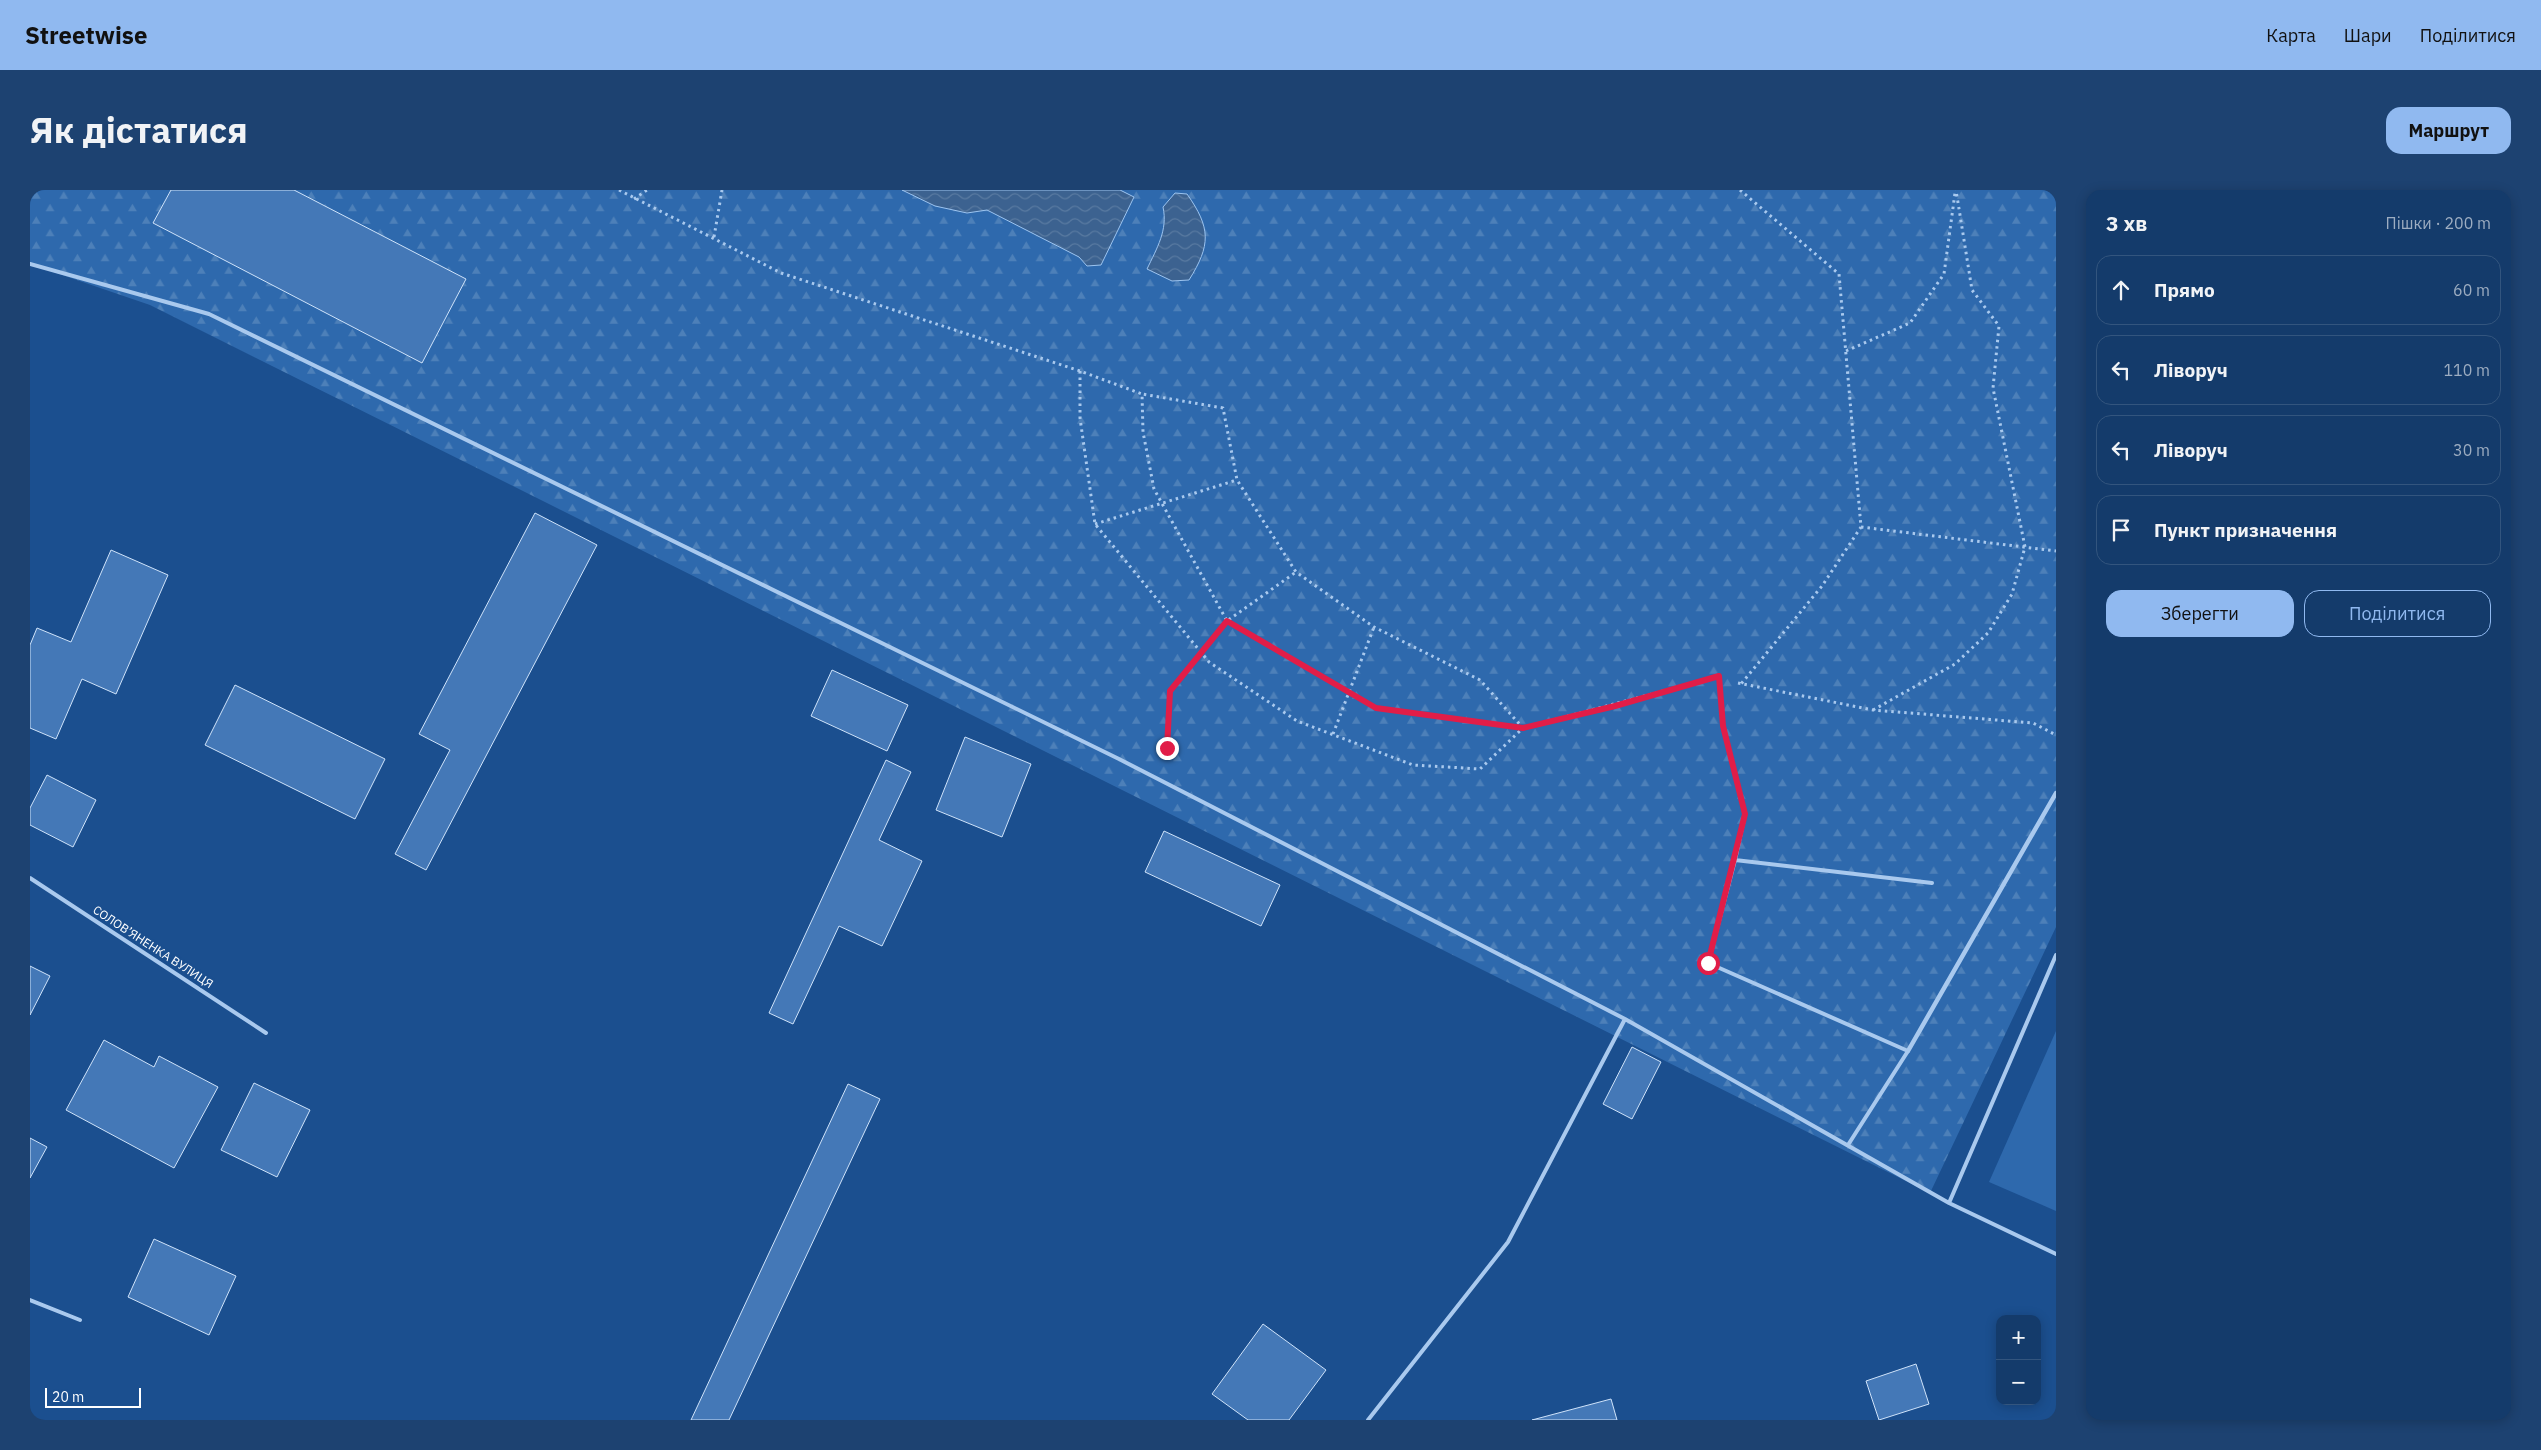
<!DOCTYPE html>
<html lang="uk">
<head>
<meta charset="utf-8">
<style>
	:root { --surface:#143b6b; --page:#1d4271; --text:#f1f3f6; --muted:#9dadc1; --line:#33557e; --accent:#90b9f0 }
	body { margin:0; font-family:"IBM Plex Sans",sans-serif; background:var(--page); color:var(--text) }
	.controls { position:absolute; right:15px; bottom:15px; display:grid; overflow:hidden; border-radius:10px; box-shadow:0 2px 12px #0003 }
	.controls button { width:45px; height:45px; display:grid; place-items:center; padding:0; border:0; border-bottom:1px solid var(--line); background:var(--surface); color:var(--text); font:25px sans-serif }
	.scale { position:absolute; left:15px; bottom:12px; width:96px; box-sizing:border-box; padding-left:5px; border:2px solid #fff; border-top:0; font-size:14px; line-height:18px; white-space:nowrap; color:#fff; -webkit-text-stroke:4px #1b4f8f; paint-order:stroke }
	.stop { position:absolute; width:15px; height:15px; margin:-11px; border:4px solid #e11d48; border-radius:50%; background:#fff }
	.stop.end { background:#e11d48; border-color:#fff; box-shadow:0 1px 5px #0008 }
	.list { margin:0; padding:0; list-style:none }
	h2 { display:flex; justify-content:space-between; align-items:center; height:65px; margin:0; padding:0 20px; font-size:21px }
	h2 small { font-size:16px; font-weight:400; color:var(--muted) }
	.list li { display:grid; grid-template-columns:32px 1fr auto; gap:15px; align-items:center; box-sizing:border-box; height:70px; margin:0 10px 10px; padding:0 10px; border:1px solid var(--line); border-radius:15px }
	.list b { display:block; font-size:19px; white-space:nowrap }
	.list em { font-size:16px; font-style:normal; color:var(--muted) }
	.actions { display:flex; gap:10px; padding:15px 20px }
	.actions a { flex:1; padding:11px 0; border:1px solid var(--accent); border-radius:15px; text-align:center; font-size:18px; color:var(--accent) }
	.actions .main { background:var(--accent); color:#111 }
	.icon { flex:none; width:28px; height:28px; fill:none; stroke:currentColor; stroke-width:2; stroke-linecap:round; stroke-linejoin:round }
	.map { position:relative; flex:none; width:2026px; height:1230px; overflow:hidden; border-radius:15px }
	header { display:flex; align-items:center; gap:30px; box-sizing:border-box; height:70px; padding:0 25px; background:var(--accent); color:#111 }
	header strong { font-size:24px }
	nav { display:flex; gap:28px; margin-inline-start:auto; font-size:18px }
	.intro { display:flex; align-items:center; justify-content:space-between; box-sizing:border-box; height:120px; padding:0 30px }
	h1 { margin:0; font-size:35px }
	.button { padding:12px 22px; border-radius:15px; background:var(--accent); color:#111; font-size:18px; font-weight:700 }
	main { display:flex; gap:30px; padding:0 30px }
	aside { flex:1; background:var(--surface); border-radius:15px; box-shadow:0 2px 12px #0003 }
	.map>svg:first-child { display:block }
	.forest { fill:url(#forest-firs) }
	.pitch { fill:#2e69ad }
	.water { fill:url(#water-waves); stroke:#9cc4f0 }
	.building { fill:#4478b7; stroke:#cfe3fa }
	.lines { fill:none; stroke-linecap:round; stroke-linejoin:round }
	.path { stroke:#a9c9ee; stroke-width:3; stroke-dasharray:2.5 4; stroke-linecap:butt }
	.service { stroke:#a9c9ee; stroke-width:4 }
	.pedestrian { stroke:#a9c9ee; stroke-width:4.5 }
	.route { stroke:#e11d48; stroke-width:6 }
	.labels { text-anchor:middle; stroke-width:4.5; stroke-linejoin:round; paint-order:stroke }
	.street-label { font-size:12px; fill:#fff; stroke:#1b4f8f }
</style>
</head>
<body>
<header>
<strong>Streetwise</strong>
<nav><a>Карта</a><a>Шари</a><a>Поділитися</a></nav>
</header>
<div class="intro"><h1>Як дістатися</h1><a class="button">Маршрут</a></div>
<main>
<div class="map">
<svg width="2026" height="1230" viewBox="0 0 2026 1230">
	<defs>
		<pattern id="forest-firs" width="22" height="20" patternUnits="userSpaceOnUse" patternTransform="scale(1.25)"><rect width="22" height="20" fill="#2e69ad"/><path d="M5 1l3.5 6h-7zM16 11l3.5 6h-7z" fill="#4d80b9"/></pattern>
		<pattern id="water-waves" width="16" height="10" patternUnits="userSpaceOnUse" patternTransform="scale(1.25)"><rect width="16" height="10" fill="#3c6290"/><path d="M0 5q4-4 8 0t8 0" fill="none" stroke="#597aa1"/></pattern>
	</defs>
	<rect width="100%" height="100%" fill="#1b4f8f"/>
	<!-- forest -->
	<path class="forest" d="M0,0h2026v737l-126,266 -1780,-888 -120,-41z"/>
	<!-- pitch -->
	<path class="pitch" d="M2026,841v180l-67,-29z"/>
	<!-- water -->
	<path class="water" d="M872,0h218l14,7 -33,68 -14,1 -8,-9 -92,-47 -20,3 -32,-7z
		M1145,3l12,1c24,34 24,51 2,86l-17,1 -25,-12c10,-21 21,-39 16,-62z"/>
	<!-- building -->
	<path class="building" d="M141,0h123l172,89 -44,84 -269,-140z
		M505,323l62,32 -171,325 -31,-16 55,-104 -31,-16z
		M81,360l57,25 -52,119 -34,-15 -26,60 -26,-11v-83l7,-17 34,14z
		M802,480l76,35 -21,46 -76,-35z
		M205,495l150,74 -30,60 -150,-74z
		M935,547l66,27 -29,73 -66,-27z
		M856,570l25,12 -32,68 43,21 -40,85 -43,-20 -46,98 -24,-11z
		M17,585l49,25 -23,47 -43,-22v-17z
		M1134,641l116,54 -19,41 -116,-54z
		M0,776l20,10 -20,39z
		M74,850l50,27 5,-11 59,31 -44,81 -108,-58z
		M1602,857l29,15 -29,57 -29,-15z
		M224,893l56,27 -33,67 -56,-27z
		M818,894l32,15 -151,321h-38z
		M0,948l17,9 -17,31z
		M124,1049l82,37 -27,59 -81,-38z
		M1233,1134l63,46 -37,50h-41l-36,-26z
		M1886,1174l13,40 -50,16 -13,-39z
		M1581,1209l6,21h-85z"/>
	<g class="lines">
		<!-- path -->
		<path class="path" d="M589,0l162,83 299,98 62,23 1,38 11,57 73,132 148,87 148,20 178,-47
			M1710,0l99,84 22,253 -39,59 -81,98
			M604,9l13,-9
			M684,47l8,-47
			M1816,161l64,-28 34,-49 11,-81
			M1050,181v47l15,106 114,138 88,59 116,44 67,4 43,-41 -43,-48 -106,-53 -78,-55 -59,-92 -14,-72 -81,-14
			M1065,334l142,-44
			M1831,337l195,24
			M1708,493l135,27 160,13 23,12
			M1843,520l82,-46 33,-31 24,-39 13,-47 -32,-159 6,-62 -27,-36 -16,-100
			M1303,544l41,-107
			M1137,558l3,-57 57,-70 69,-49"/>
		<!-- service -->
		<path class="service" d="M0,74l179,50 910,445 506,260
			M1689,486l4,50 22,88 -10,46
			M0,688l236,155
			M1818,955l60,-94 -200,-88 27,-103 197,23
			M1919,1013l107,51
			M0,1110l50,20
			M1338,1230l140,-178 117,-223 324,184 107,-248"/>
		<!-- pedestrian -->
		<path class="pedestrian" d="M1878,861l148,-258"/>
	</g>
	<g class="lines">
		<!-- route -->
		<path class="route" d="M1137,558l3,-57 57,-70 149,87 147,20 92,-22 104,-30 4,50 22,88 -37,149"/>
	</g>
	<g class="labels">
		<!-- street labels -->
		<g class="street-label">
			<text transform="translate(123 757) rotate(33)" y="4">СОЛОВ’ЯНЕНКА ВУЛИЦЯ</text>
		</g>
	</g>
</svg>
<div class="controls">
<button>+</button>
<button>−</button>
</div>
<div class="scale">20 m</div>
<div class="stop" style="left:1678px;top:773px"></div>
<div class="stop end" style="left:1137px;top:558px"></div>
</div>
<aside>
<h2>3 хв<small>Пішки · 200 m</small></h2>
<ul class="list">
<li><svg class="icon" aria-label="ahead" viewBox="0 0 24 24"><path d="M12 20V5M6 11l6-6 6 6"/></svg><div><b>Прямо</b></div><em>60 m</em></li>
<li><svg class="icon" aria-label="left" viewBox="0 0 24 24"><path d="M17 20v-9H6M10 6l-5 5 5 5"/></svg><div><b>Ліворуч</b></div><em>110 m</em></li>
<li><svg class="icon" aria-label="left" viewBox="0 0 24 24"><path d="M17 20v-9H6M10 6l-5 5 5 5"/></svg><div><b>Ліворуч</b></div><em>30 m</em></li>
<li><svg class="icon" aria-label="arrive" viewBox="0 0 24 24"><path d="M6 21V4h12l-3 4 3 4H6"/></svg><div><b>Пункт призначення</b></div></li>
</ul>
<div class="actions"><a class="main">Зберегти</a><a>Поділитися</a></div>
</aside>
</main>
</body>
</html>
